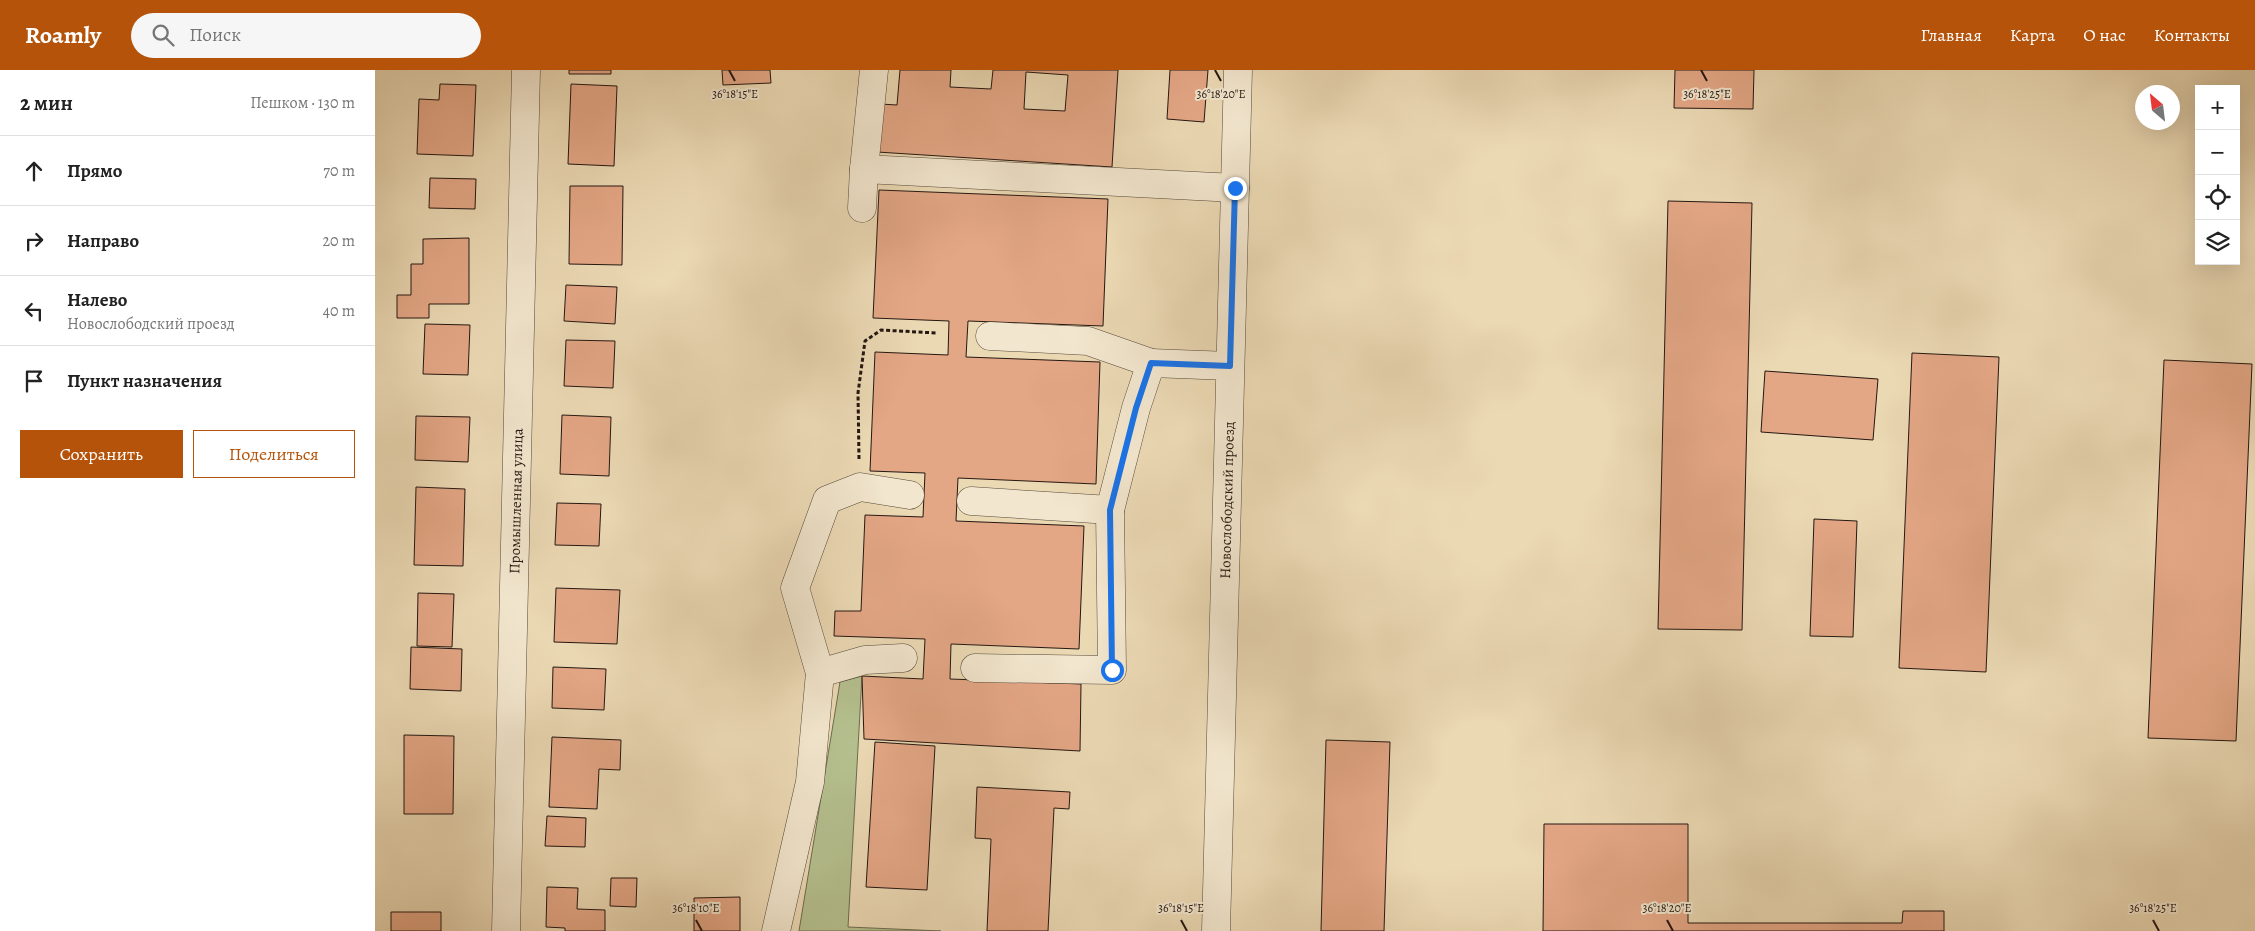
<!DOCTYPE html>
<html lang="ru">
<head>
<meta charset="utf-8">
<style>
	:root { --surface:#fff; --page:#f6f6f6; --text:#222; --muted:#767676; --line:#e0e0e0; --accent:#b45309 }
	body { margin:0; font-family:Alegreya,serif; background:var(--page); color:var(--text) }
	.controls { position:absolute; right:15px; top:15px; display:grid; overflow:hidden; border-radius:0px; box-shadow:0 5px 20px #0002 }
	.controls button { width:45px; height:45px; display:grid; place-items:center; padding:0; border:0; border-bottom:1px solid var(--line); background:var(--surface); color:var(--text); font:25px sans-serif }
	.compass { position:absolute; left:1760px; top:15px; width:45px; height:45px; border-radius:50%; background:var(--surface); box-shadow:0 5px 20px #0002; rotate:332deg }
	.stop { position:absolute; width:15px; height:15px; margin:-11px; border:4px solid #1a73e8; border-radius:50%; background:#fff }
	.stop.end { background:#1a73e8; border-color:#fff; box-shadow:0 1px 5px #0008 }
	.list { margin:0; padding:0; list-style:none }
	h2 { display:flex; justify-content:space-between; align-items:center; height:65px; margin:0; padding:0 20px; font-size:21px }
	h2 small { font-size:16px; font-weight:400; color:var(--muted) }
	.list li { display:grid; grid-template-columns:32px 1fr auto; gap:15px; align-items:center; box-sizing:border-box; height:70px; padding:0 20px; border-top:1px solid var(--line) }
	.list b { display:block; font-size:19px; white-space:nowrap }
	.list p { margin:0; font-size:16px; white-space:nowrap; color:var(--muted) }
	.list em { font-size:16px; font-style:normal; color:var(--muted) }
	.actions { display:flex; gap:10px; padding:15px 20px }
	.actions a { flex:1; padding:11px 0; border:1px solid var(--accent); border-radius:0px; text-align:center; font-size:18px; color:var(--accent) }
	.actions .main { background:var(--accent); color:#fff }
	.icon { flex:none; width:28px; height:28px; fill:none; stroke:currentColor; stroke-width:2; stroke-linecap:round; stroke-linejoin:round }
	.map { position:relative; flex:none; width:1880px; height:861px; overflow:hidden }
	header { display:flex; align-items:center; gap:30px; box-sizing:border-box; height:70px; padding:0 25px; background:var(--accent); color:#fff }
	header strong { font-size:24px }
	nav { display:flex; gap:28px; margin-inline-start:auto; font-size:18px }
	.search { width:350px; height:45px; background:var(--page); display:flex; align-items:center; gap:12px; box-sizing:border-box; padding:0 18px; border-radius:28px; color:var(--muted); font-size:19px }
	main { display:flex }
	aside { flex:1; background:var(--surface) }
	.map>svg:first-child { display:block }
	.green { fill:#b5c08f; stroke:#6c6c50 }
	.building { fill:#e4a786; stroke:#241711; fill-rule:evenodd }
	.lines { fill:none; stroke-linecap:round; stroke-linejoin:round }
	.minor-casing { stroke:#56483a; stroke-width:29 }
	.path { stroke:#241711; stroke-width:3; stroke-dasharray:4 2.5; stroke-linecap:butt }
	.minor { stroke:#f2e6ce; stroke-width:28 }
	.route { stroke:#1a73e8; stroke-width:6 }
	.ticks { fill:none; stroke:#241711; stroke-width:2 }
	.labels { text-anchor:middle; stroke-width:4; stroke-linejoin:round; paint-order:stroke }
	.street-label { font-size:15px; fill:#241711; stroke:#f2e6ce }
	.ticks-label { font-size:12px; text-anchor:middle; fill:#241711; stroke:#f2e6ce; stroke-width:4; stroke-linejoin:round; paint-order:stroke }
</style>
</head>
<body>
<header>
<strong>Roamly</strong>
<div class="search"><svg class="icon" aria-label="search" viewBox="0 0 24 24"><circle cx="10" cy="10" r="6"/><path d="M15 15l6 6"/></svg>Поиск</div>
<nav><a>Главная</a><a>Карта</a><a>О нас</a><a>Контакты</a></nav>
</header>
<main>
<aside>
<h2>2 мин<small>Пешком · 130 m</small></h2>
<ul class="list">
<li><svg class="icon" aria-label="ahead" viewBox="0 0 24 24"><path d="M12 20V5M6 11l6-6 6 6"/></svg><div><b>Прямо</b></div><em>70 m</em></li>
<li><svg class="icon" aria-label="right" viewBox="0 0 24 24"><path d="M7 20v-9h11M14 6l5 5-5 5"/></svg><div><b>Направо</b></div><em>20 m</em></li>
<li><svg class="icon" aria-label="left" viewBox="0 0 24 24"><path d="M17 20v-9H6M10 6l-5 5 5 5"/></svg><div><b>Налево</b><p>Новослободский проезд</p></div><em>40 m</em></li>
<li><svg class="icon" aria-label="arrive" viewBox="0 0 24 24"><path d="M6 21V4h12l-3 4 3 4H6"/></svg><div><b>Пункт назначения</b></div></li>
</ul>
<div class="actions"><a class="main">Сохранить</a><a>Поделиться</a></div>
</aside>
<div class="map">
<svg width="1880" height="861" viewBox="0 0 1880 861">
	<rect width="100%" height="100%" fill="#ebd9b4"/>
	<filter id="stains"><feTurbulence type="fractalNoise" baseFrequency=".004" numOctaves="4"/><feColorMatrix values="0 0 0 0 .2 0 0 0 0 .09 0 0 0 0 .02 0 0 0 .5 -.17"/></filter>
	<radialGradient id="worn" r=".72"><stop offset=".6" stop-color="#630" stop-opacity="0"/><stop offset="1" stop-color="#630" stop-opacity=".3"/></radialGradient>
	<!-- green -->
	<path class="green" d="M487,606l-14,251 93,4h-142l41,-249z"/>
	<!-- building -->
	<path class="building" d="M194,0h42v4h-42z
		M347,0h48l1,13 -48,2z
		M525,0h51l-1,17 41,2 2,-19h125l-6,97 -235,-15 3,-48 17,1zM651,2l42,3 -3,36 -41,-2z
		M795,0h38l-4,52 -37,-3z
		M1300,0h79l-1,39 -79,-1z
		M65,14l36,1 -3,71 -56,-2 2,-55 20,1z
		M196,14l46,2 -3,80 -46,-2z
		M55,108l46,1 -1,30 -46,-1z
		M195,116h53l-1,79 -53,-1z
		M504,120l229,9 -5,127 -135,-5 -2,36 134,5 -4,122 -138,-6 -2,43 128,5 -5,123 -128,-5 -1,35 131,5 -1,67 -216,-12 -2,-63 61,3 2,-40 -91,-3 1,-25h26l4,-96 58,2 2,-44 -55,-2 5,-119 73,3 1,-34 -76,-3z
		M1293,131l84,2 -10,427 -84,-1z
		M94,168v66h-40v14h-32v-23h14v-31h12v-25z
		M191,215l51,2 -2,37 -51,-3z
		M50,254l45,1 -2,50 -45,-1z
		M191,270l49,1 -2,47 -49,-2z
		M1537,283l87,4 -13,315 -87,-4z
		M1789,290l88,4 -16,377 -88,-3z
		M1390,301l113,8 -5,61 -112,-8z
		M187,345l49,2 -2,59 -49,-2z
		M41,346l54,1 -2,45 -53,-2z
		M41,417l49,2 -2,77 -49,-1z
		M182,433l44,1 -2,42 -44,-1z
		M1439,449l43,2 -4,116 -43,-1z
		M181,518l64,2 -3,54 -63,-2z
		M43,523l36,1 -2,53 -35,-1z
		M36,577l51,2 -1,42 -51,-2z
		M178,597l53,2 -2,41 -52,-2z
		M29,665l50,1 -1,78h-49z
		M177,667l69,3 -1,30 -21,-1 -2,40 -48,-2z
		M951,670l64,2 -6,189h-63z
		M500,672l60,4 -8,144 -61,-3z
		M602,717l93,5 -1,17 -15,-1 -6,123h-61l4,-92 -16,-1z
		M172,746l39,2 -1,29 -40,-1z
		M1169,754h144v99h214l1,-12h41v20h-401z
		M236,808h26l-1,29 -26,-1z
		M172,817l31,1 -1,21 28,1v21h-40v-3l-19,-1z
		M365,827v34h-46v-33z
		M16,842h50v19h-50z"/>
	<g class="lines">
		<!-- minor casing -->
		<g class="minor-casing">
			<g id="minor">
				<path d="M489,99l10,-99"/>
				<path d="M487,138l2,-39 371,19"/>
				<path d="M615,266l98,5 63,22"/>
				<path d="M596,431l139,9 26,-102 15,-45 79,3"/>
				<path d="M600,598l137,2 -2,-160"/>
				<path d="M445,603l45,-13 38,-2"/>
				<path id="s1" d="M131,861l20,-861"/>
				<path d="M401,861l34,-149 10,-109 -25,-85 32,-88 33,-13 50,8"/>
				<path id="s2" d="M841,861l22,-861"/>
			</g>
		</g>
		<!-- path -->
		<path class="path" d="M484,389l-1,-66 7,-52 16,-11 55,3"/>
		<!-- minor -->
		<use href="#minor" class="minor"/>
	</g>
	<g class="lines">
		<!-- route -->
		<path class="route" d="M737,600l-2,-160 26,-102 15,-45 79,3 5,-178"/>
	</g>
	<!-- ticks -->
	<path class="ticks" d="M354,0l6,11M840,0l6,11M1326,0l6,11M321,850l6,11M806,850l6,11M1292,850l6,11M1778,850l6,11"/>
	<g class="labels">
		<!-- street labels -->
		<g class="street-label">
			<text dy="5" stroke="none"><textPath href="#s1" startOffset="430">Промышленная улица</textPath></text>
			<text dy="5" stroke="none"><textPath href="#s2" startOffset="431">Новослободский проезд</textPath></text>
		</g>
	</g>
	<g class="ticks-label">
		<text x="360" y="28">36°18'15"E</text>
		<text x="846" y="28">36°18'20"E</text>
		<text x="1332" y="28">36°18'25"E</text>
		<text x="321" y="842">36°18'10"E</text>
		<text x="806" y="842">36°18'15"E</text>
		<text x="1292" y="842">36°18'20"E</text>
		<text x="1778" y="842">36°18'25"E</text>
	</g>
	<rect width="100%" height="100%" filter="url(#stains)"/>
	<rect width="100%" height="100%" fill="url(#worn)"/>
</svg>
<div class="controls">
<button>+</button>
<button>−</button>
<button><svg class="icon" aria-label="locate" viewBox="0 0 24 24"><circle cx="12" cy="12" r="6"/><path d="M12 2v4M12 18v4M2 12h4M18 12h4"/></svg></button>
<button><svg class="icon" aria-label="layers" viewBox="0 0 24 24"><path d="M12 4l9 5-9 5-9-5zM3 14l9 5 9-5"/></svg></button>
</div>
<svg class="compass" viewBox="-18 -18 36 36"><path d="M0-13l5 13h-10z" fill="#e53935"/><path d="M0 13l5-13h-10z" fill="#767676"/></svg>
<div class="stop" style="left:737px;top:600px"></div>
<div class="stop end" style="left:860px;top:118px"></div>
</div>
</main>
</body>
</html>
